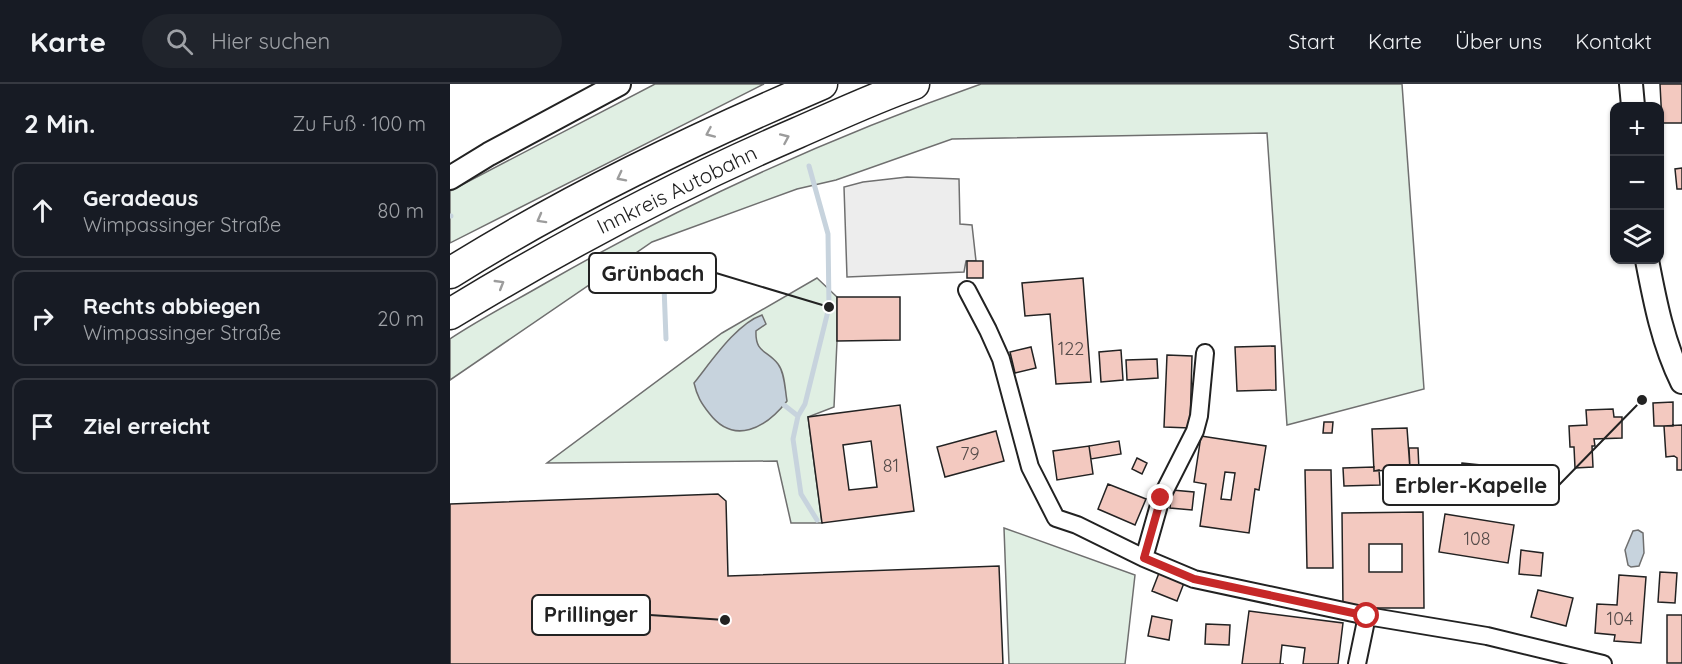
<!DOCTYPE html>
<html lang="de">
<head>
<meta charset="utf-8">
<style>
	:root { --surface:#171b24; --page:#20242c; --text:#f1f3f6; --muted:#9ea1a6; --line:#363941 }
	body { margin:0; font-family:Quicksand,sans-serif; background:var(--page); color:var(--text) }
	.controls { position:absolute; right:18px; top:18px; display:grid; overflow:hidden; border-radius:12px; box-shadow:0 2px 4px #0004 }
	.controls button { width:54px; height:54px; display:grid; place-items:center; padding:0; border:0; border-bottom:2px solid var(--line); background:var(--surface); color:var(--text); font:30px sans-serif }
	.stop { position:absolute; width:18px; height:18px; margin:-14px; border:4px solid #c62828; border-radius:50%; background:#fff }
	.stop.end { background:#c62828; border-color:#fff; box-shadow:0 2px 6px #0008 }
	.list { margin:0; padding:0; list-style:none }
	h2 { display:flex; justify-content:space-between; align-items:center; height:78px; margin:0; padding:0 24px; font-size:26px }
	h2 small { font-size:20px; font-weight:400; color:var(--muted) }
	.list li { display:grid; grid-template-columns:39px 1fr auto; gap:18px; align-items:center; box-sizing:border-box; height:96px; margin:0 12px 12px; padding:0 12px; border:2px solid var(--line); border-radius:12px }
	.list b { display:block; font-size:22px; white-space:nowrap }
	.list p { margin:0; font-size:20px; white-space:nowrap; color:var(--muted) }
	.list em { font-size:20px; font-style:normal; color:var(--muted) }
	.icon { flex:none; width:33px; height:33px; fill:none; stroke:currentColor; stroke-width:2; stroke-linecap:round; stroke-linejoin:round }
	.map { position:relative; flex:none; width:1232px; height:580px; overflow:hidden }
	header { display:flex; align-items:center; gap:36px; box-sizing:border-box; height:84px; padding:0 30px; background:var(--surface); border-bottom:2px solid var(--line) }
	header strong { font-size:28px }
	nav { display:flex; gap:33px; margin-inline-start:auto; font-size:21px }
	.search { width:420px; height:54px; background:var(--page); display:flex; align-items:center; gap:15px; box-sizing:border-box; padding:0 21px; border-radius:33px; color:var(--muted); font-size:22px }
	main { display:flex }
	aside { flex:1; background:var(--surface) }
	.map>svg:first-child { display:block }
	.green { fill:#e0efe3; stroke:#6f6f6f; stroke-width:1.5 }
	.parking { fill:#ededed; stroke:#6f6f6f; stroke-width:1.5 }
	.water { fill:#c7d3dd; stroke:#6f6f6f; stroke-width:1.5 }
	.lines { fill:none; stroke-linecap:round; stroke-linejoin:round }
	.stream { stroke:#c7d3dd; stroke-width:5 }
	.building { fill:#f3c9c0; stroke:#222; stroke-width:1.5; fill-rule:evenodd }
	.street-casing { stroke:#222; stroke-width:20 }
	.secondary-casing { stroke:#222; stroke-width:26 }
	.highway-casing { stroke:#222; stroke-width:33 }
	.street { stroke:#fff; stroke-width:16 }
	.secondary { stroke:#fff; stroke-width:22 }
	.highway { stroke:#fff; stroke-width:30 }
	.oneway { stroke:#9c9c9c }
	.route { stroke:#c62828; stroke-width:8 }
	.labels { text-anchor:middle; stroke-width:4.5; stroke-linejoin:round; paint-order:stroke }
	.number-label { font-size:18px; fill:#564c4a }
	.street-label { font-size:21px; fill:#222; stroke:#fff }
	.leader { fill:none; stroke:#222; stroke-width:2 }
	.callout-dot { fill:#222; stroke:#fff; stroke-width:2 }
	.callout { fill:#fff; stroke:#222; stroke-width:2 }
	.callout-label { font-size:22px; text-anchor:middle; font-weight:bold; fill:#222 }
</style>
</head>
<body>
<header>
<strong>Karte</strong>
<div class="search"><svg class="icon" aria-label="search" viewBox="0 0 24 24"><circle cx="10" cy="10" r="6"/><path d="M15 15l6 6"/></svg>Hier suchen</div>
<nav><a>Start</a><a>Karte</a><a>Über uns</a><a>Kontakt</a></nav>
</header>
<main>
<aside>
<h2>2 Min.<small>Zu Fuß · 100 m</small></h2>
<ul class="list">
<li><svg class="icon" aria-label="ahead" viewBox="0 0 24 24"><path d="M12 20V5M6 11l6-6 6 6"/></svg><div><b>Geradeaus</b><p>Wimpassinger Straße</p></div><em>80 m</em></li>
<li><svg class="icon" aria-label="right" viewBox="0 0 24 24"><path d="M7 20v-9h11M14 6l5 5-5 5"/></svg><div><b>Rechts abbiegen</b><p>Wimpassinger Straße</p></div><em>20 m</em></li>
<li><svg class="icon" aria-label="arrive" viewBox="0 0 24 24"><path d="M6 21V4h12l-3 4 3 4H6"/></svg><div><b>Ziel erreicht</b></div></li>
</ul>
</aside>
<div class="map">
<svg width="1232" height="580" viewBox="0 0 1232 580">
	<rect width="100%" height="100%" fill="#fff"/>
	<!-- green -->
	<path class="green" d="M205,0h109l-314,159v-52z
		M531,0h421l22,305 -137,36 -20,-292 -315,6 -116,41 -39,9 -145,53 -202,138v-41c30,-20 63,-37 94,-55 139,-80 286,-147 437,-200z
		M367,194l20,19v44l-3,66 -26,10 14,106h-31l-14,-62 -230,2 175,-130z
		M554,444l131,47 -10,89h-116z"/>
	<!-- parking -->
	<path class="parking" d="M457,93l52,2 1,45 12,1 4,36h-10l-2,11 -117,5 -3,-90 19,-5z"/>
	<!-- water -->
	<path class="water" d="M312,231l4,9 -10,7c-1,22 11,19 22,33 7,9 7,26 9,37 -21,27 -53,45 -78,12 -8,-10 -12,-17 -15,-30 17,-21 42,-59 68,-68z
		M1188,446l5,3 1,20 -5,13 -8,1 -3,-2 -3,-15 8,-19z"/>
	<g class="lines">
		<!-- stream -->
		<path class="stream" d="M359,82l19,68 1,73 -24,97 -7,12 -5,23 8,55 16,26
			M0,132h1
			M213,176l3,79
			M334,321l14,11"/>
	</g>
	<!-- building -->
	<path class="building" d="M1210,0h22v39h-20z
		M1232,84v21h-5l-2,-20z
		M517,177h16v17h-16z
		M633,194l8,104 -35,2 -6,-70 -25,2 -3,-33z
		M387,213h63v43l-63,1z
		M825,262l1,44 -39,1 -2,-44z
		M581,263l5,21 -21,5 -5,-21z
		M671,266l2,30 -22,2 -2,-30z
		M717,271l25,1 -2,72 -26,-1z
		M707,275l1,19 -31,2 -1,-20z
		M1195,312v7h-6v-6z
		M1223,318v24h-19l-1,-23z
		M450,321l14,106 -92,12 -14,-106zM421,357l6,46 -28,3 -6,-45z
		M1163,325l1,8h8v21l-28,1 1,7h-3l1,21 -18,1 -1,-21h-4l-1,-21 18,-1 -1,-15z
		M874,338h9l-1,11h-9z
		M1232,341v45h-5v-12l-3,-2 -8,1 -2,-31z
		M957,344l3,41 -36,2 -2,-42z
		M546,347l8,30 -59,16 -8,-30z
		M751,352l65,10 -7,44 -4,-1 -6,44 -49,-7 6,-42 -12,-2zM775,388l10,1 -4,27 -10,-1z
		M669,357l2,13 -30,5 -2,-13z
		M639,362l4,28 -36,6 -4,-29z
		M959,364h9l1,22 -29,2v-2l20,-1z
		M687,374l10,5 -5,11 -10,-5z
		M1012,379l38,4 -3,30 -39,-5z
		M924,383v4l5,-1 1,15 -36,1 -1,-18z
		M855,386h26l2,98h-26z
		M658,400l38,15 -11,26 -37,-16z
		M722,406l22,2 -2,18 -22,-2z
		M268,410l8,7 2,75 271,-10 4,98h-553v-160z
		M973,428l1,96h-81l-1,-95zM919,460h33v28h-33z
		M995,430l69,11 -6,38 -69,-11z
		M1071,466l22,3 -2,23 -22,-2z
		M1210,488l17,1 -2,30 -17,-1z
		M709,489l25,10 -7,18 -25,-10z
		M1169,491l27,2 -5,66 -27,-2 1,-6 -20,-2 2,-29 20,1z
		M1088,506l35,8 -7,28 -35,-9z
		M799,527l94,12 -5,41h-35l2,-16 -23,-3 -2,19h4h-42z
		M1217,531h15v48h-15z
		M702,532l20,4 -3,20 -21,-4z
		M756,540l24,1 -1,20 -24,-1z"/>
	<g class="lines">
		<!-- street casing -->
		<g class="street-casing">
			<path id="street" d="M517,206l21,40 13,29 29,108 26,51 21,7 67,33 50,21 173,37 120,20 116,28
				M694,474l17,-60 34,-67 4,-15 6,-63
				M907,580l10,-48"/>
		</g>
		<!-- secondary casing -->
		<g class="secondary-casing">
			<path id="secondary" d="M1181,0l2,22
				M0,94l39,-24 130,-70
				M1197,176c8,42 16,83 35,122"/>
		</g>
		<!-- highway casing -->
		<g class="highway-casing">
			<path id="highway" d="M0,189c118,-74 244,-134 372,-189
				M0,230c112,-68 226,-129 347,-181 39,-17 77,-35 117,-49"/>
		</g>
		<!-- street -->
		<use href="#street" class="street"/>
		<!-- secondary -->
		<use href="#secondary" class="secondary"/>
		<!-- highway -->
		<use href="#highway" class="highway"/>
	</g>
	<!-- one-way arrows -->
	<defs><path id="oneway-chevron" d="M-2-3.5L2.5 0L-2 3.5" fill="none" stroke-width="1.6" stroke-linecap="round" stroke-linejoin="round" transform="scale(1.5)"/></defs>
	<g class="oneway">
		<use href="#oneway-chevron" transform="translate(260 49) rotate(156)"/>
		<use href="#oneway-chevron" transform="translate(335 54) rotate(-24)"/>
		<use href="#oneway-chevron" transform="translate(171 93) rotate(153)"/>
		<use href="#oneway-chevron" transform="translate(91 135) rotate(151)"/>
		<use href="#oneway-chevron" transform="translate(50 200) rotate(-31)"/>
	</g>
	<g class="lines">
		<!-- route -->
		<path class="route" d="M711,414l-17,60 50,21 173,37"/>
	</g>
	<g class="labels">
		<!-- number labels -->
		<g class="number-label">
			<text x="621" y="271">122</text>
			<text x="520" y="376">79</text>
			<text x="441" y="388">81</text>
			<text x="1027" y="461">108</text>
			<text x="1170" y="541">104</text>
		</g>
		<!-- street labels -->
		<g class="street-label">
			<text transform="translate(227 106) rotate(-26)" y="7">Innkreis Autobahn</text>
		</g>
	</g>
	<!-- callouts -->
	<path class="leader" d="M379 223L266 189M1192 316L1109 401M275 536L200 531"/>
	<g class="callout-dot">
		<circle cx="379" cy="223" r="6"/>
		<circle cx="1192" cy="316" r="6"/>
		<circle cx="275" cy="536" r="6"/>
	</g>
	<g class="callout">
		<rect x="139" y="169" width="127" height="40" rx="6"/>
		<rect x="933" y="381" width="176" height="40" rx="6"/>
		<rect x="82" y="511" width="118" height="40" rx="6"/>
	</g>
	<g class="callout-label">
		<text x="203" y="197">Grünbach</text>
		<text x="1021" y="409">Erbler-Kapelle</text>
		<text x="141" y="538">Prillinger</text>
	</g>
</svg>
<div class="controls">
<button>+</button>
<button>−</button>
<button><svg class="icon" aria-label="layers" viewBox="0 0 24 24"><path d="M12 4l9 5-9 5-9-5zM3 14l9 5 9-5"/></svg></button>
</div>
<div class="stop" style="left:917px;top:532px"></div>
<div class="stop end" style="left:711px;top:414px"></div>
</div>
</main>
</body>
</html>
